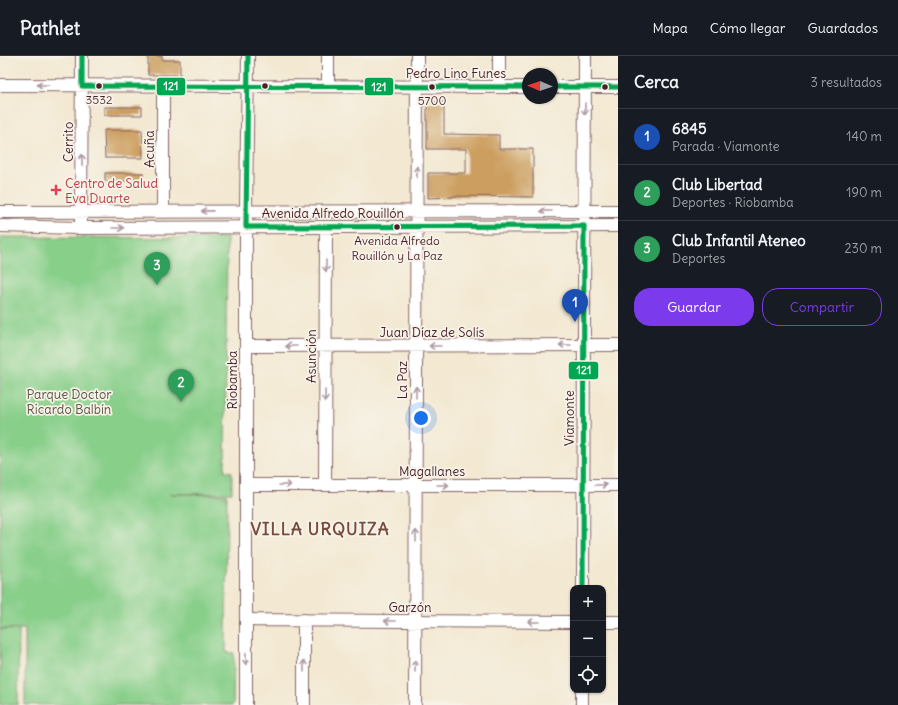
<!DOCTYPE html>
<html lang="es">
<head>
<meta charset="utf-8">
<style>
	:root { --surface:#171b24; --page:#242831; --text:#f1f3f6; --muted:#9ea1a6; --line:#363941; --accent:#7c3aed }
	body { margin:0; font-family:Delius,sans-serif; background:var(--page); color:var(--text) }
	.controls { position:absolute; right:12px; bottom:12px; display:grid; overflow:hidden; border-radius:8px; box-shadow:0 1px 3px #0004 }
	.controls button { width:36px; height:36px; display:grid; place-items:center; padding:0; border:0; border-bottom:1px solid var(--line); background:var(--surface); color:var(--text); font:20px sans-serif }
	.compass { position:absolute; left:522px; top:12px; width:36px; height:36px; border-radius:50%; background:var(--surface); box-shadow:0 1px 3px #0004; rotate:272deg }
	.you { position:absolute; left:421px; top:362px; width:14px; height:14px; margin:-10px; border:3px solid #fff; border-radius:50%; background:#1a73e8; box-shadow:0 0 0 6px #1a73e833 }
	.badge { display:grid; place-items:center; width:26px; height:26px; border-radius:50%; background:var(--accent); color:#fff; font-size:13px; font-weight:700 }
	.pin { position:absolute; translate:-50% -33px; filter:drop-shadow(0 1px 2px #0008) }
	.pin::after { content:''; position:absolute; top:21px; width:14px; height:12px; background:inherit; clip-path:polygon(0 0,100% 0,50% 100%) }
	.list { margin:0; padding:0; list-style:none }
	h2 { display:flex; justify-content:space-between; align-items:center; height:52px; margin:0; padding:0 16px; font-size:17px }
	h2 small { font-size:13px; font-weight:400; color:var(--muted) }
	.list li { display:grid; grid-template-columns:26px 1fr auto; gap:12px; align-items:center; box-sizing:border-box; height:56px; padding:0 16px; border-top:1px solid var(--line) }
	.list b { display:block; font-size:15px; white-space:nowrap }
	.list p { margin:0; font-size:13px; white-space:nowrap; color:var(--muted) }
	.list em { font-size:13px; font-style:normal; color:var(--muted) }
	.actions { display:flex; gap:8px; padding:12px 16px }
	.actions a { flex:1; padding:9px 0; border:1px solid var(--accent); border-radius:16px; text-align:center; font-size:14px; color:var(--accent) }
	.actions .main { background:var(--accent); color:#fff }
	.icon { flex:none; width:22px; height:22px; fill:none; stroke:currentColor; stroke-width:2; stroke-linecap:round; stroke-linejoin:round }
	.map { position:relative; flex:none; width:618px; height:649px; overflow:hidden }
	header { display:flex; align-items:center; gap:24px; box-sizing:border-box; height:56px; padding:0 20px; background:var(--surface); border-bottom:1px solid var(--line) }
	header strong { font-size:19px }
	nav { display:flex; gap:22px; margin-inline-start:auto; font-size:14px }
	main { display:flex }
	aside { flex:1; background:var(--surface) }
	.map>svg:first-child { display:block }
	.green { fill:#88cf8a; stroke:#69775a }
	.building { fill:#cc9f61 }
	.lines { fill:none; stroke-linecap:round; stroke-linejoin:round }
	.minor-casing { stroke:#856565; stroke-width:14 }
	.minor { stroke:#fff; stroke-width:12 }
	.bus-1-casing { stroke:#f7f3e8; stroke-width:8 }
	.bus-1 { stroke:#00a651; stroke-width:5 }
	.oneway { stroke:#ae9aa0 }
	.bus-dot { fill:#4a1f2b; stroke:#f7f3e8; stroke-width:1.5 }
	.health-dot { fill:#e0444e; stroke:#f7f3e8; stroke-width:1.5 }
	.labels { text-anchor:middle; stroke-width:3.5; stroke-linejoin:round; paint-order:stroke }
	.bus-label { font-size:12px; fill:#4a1f2b; stroke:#f7f3e8 }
	.street-label { font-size:13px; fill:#4a1f2b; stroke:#f7f3e8 }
	.health-label { font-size:13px; fill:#be3a42; stroke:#f7f3e8; text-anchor:start }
	.park-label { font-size:13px; fill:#5d5448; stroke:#f7f3e8 }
	.district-label { font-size:17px; font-weight:bold; letter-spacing:1px; fill:#784c3e; stroke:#f7f3e8 }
	.line-badge { stroke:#f7f3e8; stroke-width:1.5 }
	.badge-label { font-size:11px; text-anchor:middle; font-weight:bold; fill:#fff }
</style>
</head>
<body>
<header>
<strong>Pathlet</strong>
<nav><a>Mapa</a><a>Cómo llegar</a><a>Guardados</a></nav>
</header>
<main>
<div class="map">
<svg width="618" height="649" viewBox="0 0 618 649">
	<rect width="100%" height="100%" fill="#f7f3e8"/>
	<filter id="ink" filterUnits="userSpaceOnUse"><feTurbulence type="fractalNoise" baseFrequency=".025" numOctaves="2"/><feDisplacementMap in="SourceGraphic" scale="8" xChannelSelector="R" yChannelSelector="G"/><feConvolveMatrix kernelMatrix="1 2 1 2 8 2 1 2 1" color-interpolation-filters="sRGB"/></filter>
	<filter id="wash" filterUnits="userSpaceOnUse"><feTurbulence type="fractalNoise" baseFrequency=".012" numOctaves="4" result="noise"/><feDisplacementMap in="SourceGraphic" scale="16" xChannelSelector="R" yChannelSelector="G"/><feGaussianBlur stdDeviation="0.9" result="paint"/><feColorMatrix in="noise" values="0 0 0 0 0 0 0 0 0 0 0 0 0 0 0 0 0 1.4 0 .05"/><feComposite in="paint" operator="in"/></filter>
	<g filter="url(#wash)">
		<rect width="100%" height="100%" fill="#f3e8d1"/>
		<!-- green -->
		<path class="green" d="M0,181l227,1 -2,233 7,1v21l-63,1 58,1 -1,157 8,1 -1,52h-208v-76h-25z
			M0,573l19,1 -1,75h-18z"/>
		<g id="blocks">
			<!-- building -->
			<path class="building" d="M148,0h14v4h18v15h-32z
				M427,46h17v32l55,1v14h34v48l-80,-1v1l-25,1v-25h38v-24h-39z
				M104,51h38v8h-38z
				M104,74h38l1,28h-38z
				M105,117h38v8h-38z"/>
		</g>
	</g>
	<g filter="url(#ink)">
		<use href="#blocks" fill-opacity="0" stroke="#856565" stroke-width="1"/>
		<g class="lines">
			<!-- minor casing -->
			<g class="minor-casing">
				<path id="minor" d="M0,29l528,2
					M163,30v126
					M328,30v-30
					M499,31v-31
					M552,31h66
					M0,156l618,-1
					M81,165l1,-165
					M0,170l79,2 539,-2
					M246,290l372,-1
					M246,429h372
					M325,429l1,-258
					M583,532l2,-532
					M246,564l327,2
					M603,566h15
					M246,649v-494l2,-155
					M304,649v-85
					M415,649l2,-649
					M582,649v-15"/>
			</g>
			<!-- minor -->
			<use href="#minor" class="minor"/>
			<!-- bus-1 casing -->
			<g class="bus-1-casing">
				<path id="bus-1" d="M82,0v30l446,1
					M248,0l-2,171 338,-1 -1,362
					M552,31h66"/>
			</g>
			<!-- bus-1 -->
			<use href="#bus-1" class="bus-1"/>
		</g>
		<!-- one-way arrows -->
		<defs><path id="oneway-shaft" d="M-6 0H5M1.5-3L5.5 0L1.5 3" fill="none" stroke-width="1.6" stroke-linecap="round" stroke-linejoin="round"/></defs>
		<g class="oneway">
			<use href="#oneway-shaft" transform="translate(43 29) rotate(-180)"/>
			<use href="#oneway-shaft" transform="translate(585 53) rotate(90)"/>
			<use href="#oneway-shaft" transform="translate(82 104) rotate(-90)"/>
			<use href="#oneway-shaft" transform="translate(417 116) rotate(-90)"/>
			<use href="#oneway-shaft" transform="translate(207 155) rotate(179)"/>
			<use href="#oneway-shaft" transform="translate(546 155) rotate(-180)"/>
			<use href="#oneway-shaft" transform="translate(118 172)"/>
			<use href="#oneway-shaft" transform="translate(326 210) rotate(90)"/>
			<use href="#oneway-shaft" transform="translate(565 289) rotate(180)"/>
			<use href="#oneway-shaft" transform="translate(291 290) rotate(180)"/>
			<use href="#oneway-shaft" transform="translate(435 290) rotate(180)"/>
			<use href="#oneway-shaft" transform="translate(416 336) rotate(-90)"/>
			<use href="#oneway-shaft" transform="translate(325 340) rotate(90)"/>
			<use href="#oneway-shaft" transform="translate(285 429)"/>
			<use href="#oneway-shaft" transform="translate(443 429)"/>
			<use href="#oneway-shaft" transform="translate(601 429)"/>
			<use href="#oneway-shaft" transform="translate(416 480) rotate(-90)"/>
			<use href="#oneway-shaft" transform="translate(390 565) rotate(-180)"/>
			<use href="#oneway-shaft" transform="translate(534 566) rotate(-180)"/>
			<use href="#oneway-shaft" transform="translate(246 603) rotate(90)"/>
			<use href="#oneway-shaft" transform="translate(304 610) rotate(-90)"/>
			<use href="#oneway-shaft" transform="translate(415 610) rotate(-90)"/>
		</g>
	</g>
	<!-- markers -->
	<g class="bus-dot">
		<circle cx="99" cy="30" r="3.5"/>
		<circle cx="265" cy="30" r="3.5"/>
		<circle cx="432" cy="31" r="3.5"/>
		<circle cx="605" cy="31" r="3.5"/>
		<circle cx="397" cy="171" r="3.5"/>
	</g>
	<path class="health-dot" d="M54 128h4v4h4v4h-4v4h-4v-4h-4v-4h4z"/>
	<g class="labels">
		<!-- bus labels -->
		<g class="bus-label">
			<text x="99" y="48">3532</text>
			<text x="432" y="49">5700</text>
			<text x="397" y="189">Avenida Alfredo<tspan x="397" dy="15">Rouillón y La Paz</tspan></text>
		</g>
		<!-- street labels -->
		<g class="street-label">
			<text x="456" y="22">Pedro Lino Funes</text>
			<text transform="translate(68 86) rotate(-90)" y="5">Cerrito</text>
			<text transform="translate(149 93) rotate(-90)" y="5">Acuña</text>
			<text x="333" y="162">Avenida Alfredo Rouillón</text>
			<text x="432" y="281">Juan Díaz de Solís</text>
			<text transform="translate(311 300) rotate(-90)" y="5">Asunción</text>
			<text transform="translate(232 324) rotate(-90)" y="5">Riobamba</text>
			<text transform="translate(402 324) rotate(-90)" y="5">La Paz</text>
			<text transform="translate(569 362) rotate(-90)" y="5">Viamonte</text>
			<text x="432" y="420">Magallanes</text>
			<text x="410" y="556">Garzón</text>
		</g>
		<!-- health labels -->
		<g class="health-label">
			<text x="65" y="132">Centro de Salud<tspan x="65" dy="15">Eva Duarte</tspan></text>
		</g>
		<!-- park labels -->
		<g class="park-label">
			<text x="69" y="343">Parque Doctor<tspan x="69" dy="15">Ricardo Balbín</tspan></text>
		</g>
		<!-- district labels -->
		<g class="district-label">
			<text x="320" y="479">VILLA URQUIZA</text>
		</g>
	</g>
	<g class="line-badge">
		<rect x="156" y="21" width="30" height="19" rx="4" fill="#00a651"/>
		<rect x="364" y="21" width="30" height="19" rx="4" fill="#00a651"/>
		<rect x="568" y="305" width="31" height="19" rx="4" fill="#00a651"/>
	</g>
	<g class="badge-label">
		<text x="171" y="34">121</text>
		<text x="379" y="35">121</text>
		<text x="584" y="318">121</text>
	</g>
</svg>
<div class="controls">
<button>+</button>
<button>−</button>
<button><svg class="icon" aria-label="locate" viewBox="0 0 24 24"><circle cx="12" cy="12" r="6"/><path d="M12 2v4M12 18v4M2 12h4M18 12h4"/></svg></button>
</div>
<svg class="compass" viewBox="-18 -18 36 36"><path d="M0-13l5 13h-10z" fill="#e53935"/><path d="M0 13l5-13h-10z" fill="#9ea1a6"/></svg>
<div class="you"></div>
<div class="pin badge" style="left:575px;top:266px;background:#1a4fb4">1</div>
<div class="pin badge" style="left:181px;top:346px;background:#2e9e5b">2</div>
<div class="pin badge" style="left:157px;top:229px;background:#2e9e5b">3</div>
</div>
<aside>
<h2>Cerca<small>3 resultados</small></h2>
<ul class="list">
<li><span class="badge" style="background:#1a4fb4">1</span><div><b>6845</b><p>Parada · Viamonte</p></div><em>140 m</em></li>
<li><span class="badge" style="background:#2e9e5b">2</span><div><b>Club Libertad</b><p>Deportes · Riobamba</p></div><em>190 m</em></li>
<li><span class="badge" style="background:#2e9e5b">3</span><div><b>Club Infantil Ateneo</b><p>Deportes</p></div><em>230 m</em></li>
</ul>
<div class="actions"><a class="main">Guardar</a><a>Compartir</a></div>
</aside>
</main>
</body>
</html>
